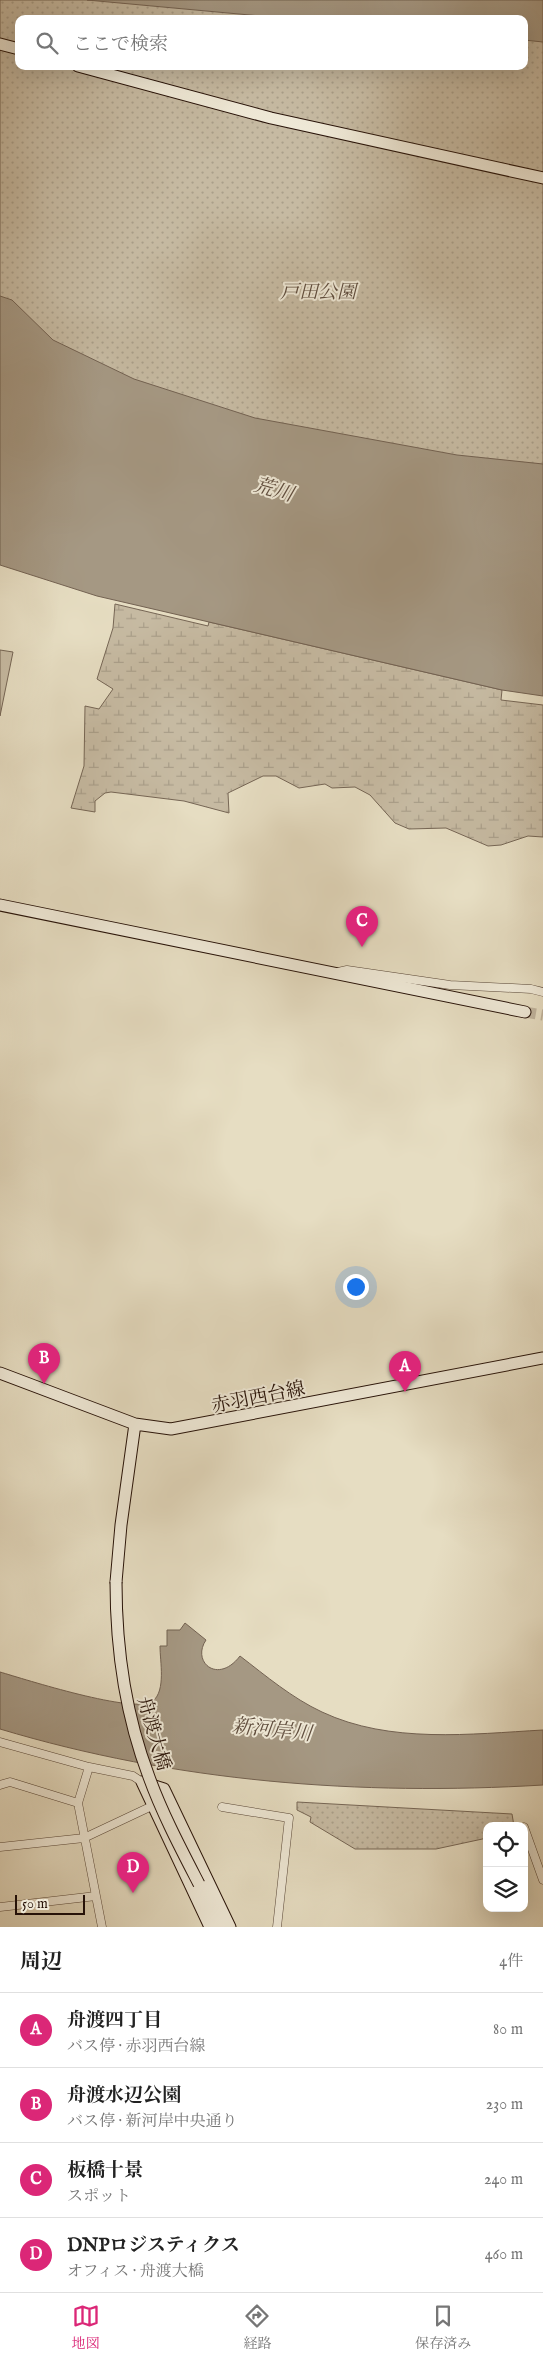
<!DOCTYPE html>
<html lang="ja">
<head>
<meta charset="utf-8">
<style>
	:root { --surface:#fff; --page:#f6f6f6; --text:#222; --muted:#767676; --line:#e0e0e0; --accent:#db2777 }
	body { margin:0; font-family:"IM FELL English","Noto Serif JP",serif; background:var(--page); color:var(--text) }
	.controls { position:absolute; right:15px; bottom:15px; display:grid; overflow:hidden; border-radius:10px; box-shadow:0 5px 20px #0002 }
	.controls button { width:45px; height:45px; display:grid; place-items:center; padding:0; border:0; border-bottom:1px solid var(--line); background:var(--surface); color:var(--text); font:25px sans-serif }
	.scale { position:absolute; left:15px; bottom:12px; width:70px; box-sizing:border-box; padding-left:5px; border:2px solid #271208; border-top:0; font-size:14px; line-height:18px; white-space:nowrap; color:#271208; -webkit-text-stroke:4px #efe9d7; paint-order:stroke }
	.you { position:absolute; left:355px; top:1286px; width:18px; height:18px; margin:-12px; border:4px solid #fff; border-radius:50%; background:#1a73e8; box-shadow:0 0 0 8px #1a73e833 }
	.badge { display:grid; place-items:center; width:32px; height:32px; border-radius:50%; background:var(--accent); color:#fff; font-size:16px; font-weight:700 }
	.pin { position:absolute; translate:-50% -41px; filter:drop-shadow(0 1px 2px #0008) }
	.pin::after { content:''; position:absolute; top:26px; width:18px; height:15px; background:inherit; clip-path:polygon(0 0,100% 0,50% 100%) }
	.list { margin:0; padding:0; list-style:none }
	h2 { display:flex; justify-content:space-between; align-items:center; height:65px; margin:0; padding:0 20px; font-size:21px }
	h2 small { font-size:16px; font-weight:400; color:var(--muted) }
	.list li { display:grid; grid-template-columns:32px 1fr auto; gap:15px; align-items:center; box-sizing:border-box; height:75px; padding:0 20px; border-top:1px solid var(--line) }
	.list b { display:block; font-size:19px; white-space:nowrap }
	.list p { margin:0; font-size:16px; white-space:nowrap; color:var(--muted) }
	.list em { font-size:16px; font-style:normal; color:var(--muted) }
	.icon { flex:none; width:28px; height:28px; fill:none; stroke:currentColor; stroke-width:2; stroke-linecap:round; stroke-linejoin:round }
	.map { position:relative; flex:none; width:543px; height:1927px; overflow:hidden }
	.search { position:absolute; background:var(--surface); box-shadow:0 5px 20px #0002; left:15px; right:15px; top:15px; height:55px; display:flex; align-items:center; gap:12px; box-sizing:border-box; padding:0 18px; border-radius:10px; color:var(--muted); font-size:19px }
	.sheet { height:365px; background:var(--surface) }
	nav { display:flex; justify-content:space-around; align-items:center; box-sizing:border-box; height:70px; border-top:1px solid var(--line); background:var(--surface); font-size:14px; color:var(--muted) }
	nav a { display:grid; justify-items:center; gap:2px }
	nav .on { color:var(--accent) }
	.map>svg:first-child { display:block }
	.green { fill:#c6baa2; stroke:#766655 }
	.wetland { fill:url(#wetland-marsh); stroke:#766655 }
	.park { fill:url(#park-dots); stroke:#766655; fill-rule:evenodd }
	.water { fill:#a59883; stroke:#736252 }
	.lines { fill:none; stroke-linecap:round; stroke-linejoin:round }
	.secondary-tunnel { stroke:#c0b49d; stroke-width:11; stroke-dasharray:11 5.5; stroke-linecap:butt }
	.street-casing { stroke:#574536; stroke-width:9 }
	.secondary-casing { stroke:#271208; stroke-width:13 }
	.street { stroke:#efe9d7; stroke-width:8 }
	.secondary { stroke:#efe9d7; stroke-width:11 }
	.secondary-bridge-casing { stroke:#271208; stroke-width:13; stroke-linecap:butt }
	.secondary-bridge { stroke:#efe9d7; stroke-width:11 }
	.labels { text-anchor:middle; stroke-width:4; stroke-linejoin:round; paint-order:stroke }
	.park-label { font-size:19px; font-style:italic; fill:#5f4d3e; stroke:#efe9d7 }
	.street-label { font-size:19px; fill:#271208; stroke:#efe9d7 }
	.water-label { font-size:20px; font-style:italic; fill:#604e3f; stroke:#efe9d7 }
</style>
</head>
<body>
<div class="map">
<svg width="543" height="1927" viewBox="0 0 543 1927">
	<defs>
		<pattern id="wetland-marsh" width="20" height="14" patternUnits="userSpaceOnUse" patternTransform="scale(1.25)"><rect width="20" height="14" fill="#c6baa2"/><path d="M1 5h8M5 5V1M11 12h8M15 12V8" fill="none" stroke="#aa9f8a"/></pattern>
		<pattern id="park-dots" width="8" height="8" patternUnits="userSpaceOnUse" patternTransform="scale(1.25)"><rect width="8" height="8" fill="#c6baa2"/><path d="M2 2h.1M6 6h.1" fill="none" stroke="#aa9f8a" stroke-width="1.8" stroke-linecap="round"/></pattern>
	</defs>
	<rect width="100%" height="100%" fill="#e6ddc2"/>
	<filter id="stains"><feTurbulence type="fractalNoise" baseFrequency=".004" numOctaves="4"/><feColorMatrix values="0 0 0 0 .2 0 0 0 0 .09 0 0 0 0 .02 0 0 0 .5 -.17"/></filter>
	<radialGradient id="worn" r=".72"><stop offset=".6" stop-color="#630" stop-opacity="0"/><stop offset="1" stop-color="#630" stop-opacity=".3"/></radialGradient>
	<!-- green -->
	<path class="green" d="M0,650l13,2 -13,64z"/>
	<!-- wetland -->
	<path class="wetland" d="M115,604l93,22 1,-4 293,68 -1,10 42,5v132l-15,-1 -27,9 -13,1 -42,-18 -37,1 -14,-6 -25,-28 -15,-8 -23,1 -7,-4 -26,4 -23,-12h-13l-35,17 1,20 -45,-12 -73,-9 -6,1 -10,8v11l-24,-4 13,-42 1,-60 14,3 14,-20 -16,-10 16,-51z"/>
	<!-- park -->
	<path class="park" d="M0,0h543v546l-543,-114zM19,19h505v47h-505z
		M297,1802l215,12 2,12h-27v12l-51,11h-81l-45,-27 1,-5 -14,-7z"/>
	<!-- water -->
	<path class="water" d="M87,0h456v42l-19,-2v-21h-231z
		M0,296l12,4 41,40 81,39 121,39 202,37 86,9v232l-41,-6 -405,-94 -97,-31z
		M185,1623l21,17c-15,22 12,45 34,16 26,20 52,42 82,56 68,32 149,22 221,18v55c-183,11 -367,-3 -543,-56v-57c24,7 136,43 153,29 13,-11 7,-39 7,-55h7v-16h13z"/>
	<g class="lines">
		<!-- secondary-tunnel -->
		<path class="secondary-tunnel" d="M525,1012l18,3"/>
		<!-- street casing -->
		<g class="street-casing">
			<path id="street" d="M338,972l9,-2 103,15 81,4 12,3
				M0,1742l89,25 44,9 9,6
				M89,1767l-11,36 24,124
				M0,1785l10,-3 68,21
				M222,1807l67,11 -12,109
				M524,1827l19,53
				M0,1847l84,-9 68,-32
				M0,1907l96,-11"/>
		</g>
		<!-- secondary casing -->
		<g class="secondary-casing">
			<path id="secondary" d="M0,44l19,5
				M78,66l193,52 272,60
				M0,905l525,107
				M0,1373l135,51 36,5 372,-71
				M116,1582l5,-57 14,-101
				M142,1782l22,7 66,138
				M142,1782l68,145
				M199,1884l21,43"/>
		</g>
		<!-- street -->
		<use href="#street" class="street"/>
		<!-- secondary -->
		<use href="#secondary" class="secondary"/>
		<!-- secondary-bridge casing -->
		<g class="secondary-bridge-casing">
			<path id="secondary-bridge" d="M116,1582c0,67 9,132 33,195 13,36 32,72 50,107"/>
		</g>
		<!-- secondary-bridge -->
		<use href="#secondary-bridge" class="secondary-bridge"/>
	</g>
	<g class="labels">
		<!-- park labels -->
		<g class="park-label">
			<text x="318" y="298">戸田公園</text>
		</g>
		<!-- street labels -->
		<g class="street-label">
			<text transform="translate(258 1396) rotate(-11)" y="7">赤羽西台線</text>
			<text transform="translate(155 1733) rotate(74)" y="7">舟渡大橋</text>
		</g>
		<!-- water labels -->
		<g class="water-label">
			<text transform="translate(274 489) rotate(16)" y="7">荒川</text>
			<text transform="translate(272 1729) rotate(6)" y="7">新河岸川</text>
		</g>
	</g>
	<rect width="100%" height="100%" filter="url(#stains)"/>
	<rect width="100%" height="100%" fill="url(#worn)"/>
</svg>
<div class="controls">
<button><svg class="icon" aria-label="locate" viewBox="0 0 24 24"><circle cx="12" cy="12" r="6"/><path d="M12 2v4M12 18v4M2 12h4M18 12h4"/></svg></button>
<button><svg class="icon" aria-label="layers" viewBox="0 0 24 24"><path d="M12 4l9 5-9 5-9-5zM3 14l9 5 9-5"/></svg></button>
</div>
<div class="scale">50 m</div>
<div class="you"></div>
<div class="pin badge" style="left:405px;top:1392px">A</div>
<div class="pin badge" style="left:44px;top:1384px">B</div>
<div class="pin badge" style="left:362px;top:947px">C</div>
<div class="pin badge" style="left:133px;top:1893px">D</div>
<div class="search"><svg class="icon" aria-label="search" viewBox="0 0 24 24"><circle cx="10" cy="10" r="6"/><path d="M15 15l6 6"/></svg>ここで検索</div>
</div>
<section class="sheet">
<h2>周辺<small>4件</small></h2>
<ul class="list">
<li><span class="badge">A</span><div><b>舟渡四丁目</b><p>バス停 · 赤羽西台線</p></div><em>80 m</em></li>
<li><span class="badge">B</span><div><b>舟渡水辺公園</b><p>バス停 · 新河岸中央通り</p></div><em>230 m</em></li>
<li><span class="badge">C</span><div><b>板橋十景</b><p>スポット</p></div><em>240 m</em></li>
<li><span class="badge">D</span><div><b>DNPロジスティクス</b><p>オフィス · 舟渡大橋</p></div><em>460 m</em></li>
</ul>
</section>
<nav>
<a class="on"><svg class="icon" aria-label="map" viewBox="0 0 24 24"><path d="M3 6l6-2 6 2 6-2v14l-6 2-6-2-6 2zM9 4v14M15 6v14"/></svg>地図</a>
<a><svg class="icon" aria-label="directions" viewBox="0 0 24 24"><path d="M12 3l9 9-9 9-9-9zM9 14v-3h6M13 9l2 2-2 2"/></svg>経路</a>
<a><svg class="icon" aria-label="saved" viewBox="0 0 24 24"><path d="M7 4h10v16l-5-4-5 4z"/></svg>保存済み</a>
</nav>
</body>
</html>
